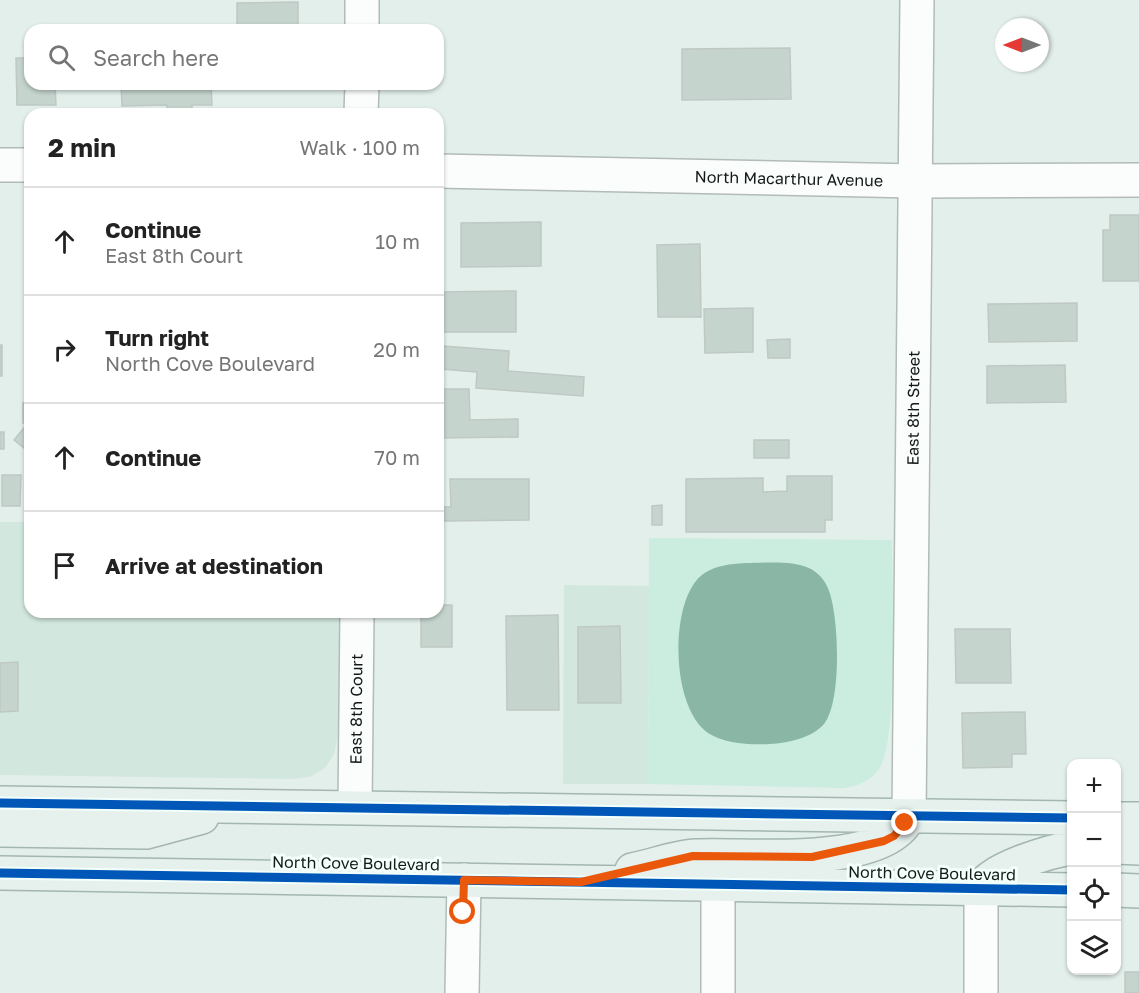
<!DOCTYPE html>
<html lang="en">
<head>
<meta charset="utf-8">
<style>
	:root { --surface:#fff; --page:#f2f2f2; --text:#222; --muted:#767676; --line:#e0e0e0 }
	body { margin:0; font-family:"Golos Text",sans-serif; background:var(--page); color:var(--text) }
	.controls { position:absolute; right:18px; bottom:18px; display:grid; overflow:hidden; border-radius:12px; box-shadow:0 2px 4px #0004 }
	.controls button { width:54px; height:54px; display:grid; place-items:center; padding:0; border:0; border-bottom:2px solid var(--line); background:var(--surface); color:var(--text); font:30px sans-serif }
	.compass { position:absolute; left:995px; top:18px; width:54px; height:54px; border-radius:50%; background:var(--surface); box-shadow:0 2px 4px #0004; rotate:270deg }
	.stop { position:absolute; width:18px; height:18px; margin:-14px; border:4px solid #ea580c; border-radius:50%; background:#fff }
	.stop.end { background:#ea580c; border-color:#fff; box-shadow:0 2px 6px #0008 }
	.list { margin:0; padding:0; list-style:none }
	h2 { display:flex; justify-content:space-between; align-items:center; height:78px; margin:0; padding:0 24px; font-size:26px }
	h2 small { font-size:20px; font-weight:400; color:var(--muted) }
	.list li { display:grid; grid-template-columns:39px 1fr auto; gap:18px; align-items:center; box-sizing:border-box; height:108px; padding:0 24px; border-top:2px solid var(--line) }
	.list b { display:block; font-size:22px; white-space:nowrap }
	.list p { margin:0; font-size:20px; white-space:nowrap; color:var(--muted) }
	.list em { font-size:20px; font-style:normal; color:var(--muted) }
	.icon { flex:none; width:33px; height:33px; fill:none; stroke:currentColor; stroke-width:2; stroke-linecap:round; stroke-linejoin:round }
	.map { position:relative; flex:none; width:1139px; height:993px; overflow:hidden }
	.search { position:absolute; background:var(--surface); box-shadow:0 2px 4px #0004; left:24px; top:24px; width:420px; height:66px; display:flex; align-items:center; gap:15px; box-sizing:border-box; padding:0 21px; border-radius:18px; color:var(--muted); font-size:22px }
	.panel { position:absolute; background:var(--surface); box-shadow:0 2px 4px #0004; left:24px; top:108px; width:420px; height:510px; border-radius:18px }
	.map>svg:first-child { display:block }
	.built { fill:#d2e8df }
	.green { fill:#caede0 }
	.water { fill:#8ab6a5 }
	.building { fill:#c5d5ce; stroke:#bfc8c5; stroke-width:1.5 }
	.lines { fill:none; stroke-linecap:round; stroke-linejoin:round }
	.minor-casing { stroke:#b2bbb7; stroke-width:36 }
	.major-casing { stroke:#a3b6b0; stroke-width:36 }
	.minor { stroke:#fbfdfc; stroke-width:33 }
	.major { stroke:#e6f1ed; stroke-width:33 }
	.cycleway-casing { stroke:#f2fffa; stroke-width:13 }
	.cycleway { stroke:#0057b8; stroke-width:9 }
	.route { stroke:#ea580c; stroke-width:8 }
	.labels { text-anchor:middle; stroke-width:6; stroke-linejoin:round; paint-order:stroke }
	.street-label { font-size:16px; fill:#121916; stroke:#f2fffa }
</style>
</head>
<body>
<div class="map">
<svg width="1139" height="993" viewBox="0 0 1139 993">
	<rect width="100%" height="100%" fill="#e3efea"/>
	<!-- built -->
	<path class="built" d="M0,522h30v90h310l-2,123 -4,19 -9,14 -15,9 -18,2 -292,-4z
		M564,585l85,1 -1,198h-85z"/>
	<!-- green -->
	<path class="green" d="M649,538l243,2c0,42 7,202 -13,229 -9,12 -21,17 -35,19l-196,-4z"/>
	<!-- water -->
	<path class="water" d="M746,563c19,0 45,-3 63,5 9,4 17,13 20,23 10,26 13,111 -5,133 -12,14 -37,19 -54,20 -20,1 -45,0 -62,-11 -36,-25 -38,-120 -12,-152 12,-15 32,-17 50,-18z"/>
	<!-- building -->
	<path class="building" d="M298,2v28h-61v-27z
		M790,48l1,51 -109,1v-51z
		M16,58h14v26h25l1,21h-39z
		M121,84h90l1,21h-20v8h-25v-8l-45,1z
		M1110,215h29v66h-36v-51h7z
		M541,222v44l-80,1v-44z
		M700,244l1,73h-43l-1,-72z
		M516,291v41h-78v-40z
		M1077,303v38l-88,1 -1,-38z
		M753,308v44l-48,1 -1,-44z
		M790,339v19h-22l-1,-18z
		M0,345h2v31h-2z
		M443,346l66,5 -1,20 76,6 -1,19 -107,-8 1,-16 -36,-3z
		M1065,365l1,37 -79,1v-37z
		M438,389h31l1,31 48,-1v18l-80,1z
		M23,403h7v20h-7z
		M27,424l3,3v26l-16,-13z
		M0,432h4v17h-4z
		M754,440h35v18h-35z
		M2,475h19l-1,31h-18z
		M787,476h45v44h-7v12h-139v-53l77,-1v14l24,-1z
		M450,479h79v41l-86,1 -1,-14h9z
		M662,505v20h-10v-19z
		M438,605h14v42h-31v-35h17z
		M558,615l1,95h-52l-1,-94z
		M620,626l1,77h-43v-76z
		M955,629h55l1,54h-55z
		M18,662v49l-18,1v-49z
		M1025,712l1,42h-14v13l-49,1 -1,-55z
		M1125,972h14v21h-14z"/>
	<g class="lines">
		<!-- minor casing -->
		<g class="minor-casing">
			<g id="minor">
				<path d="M362,30v-30"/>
				<path d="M361,114l1,-30"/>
				<path d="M0,165h30"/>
				<path id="s1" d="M438,171l477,10 224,-1"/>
				<path id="s2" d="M355,807l2,-195"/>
				<path id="s3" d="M909,816l8,-816"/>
				<path d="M718,884v109"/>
				<path d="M981,889v104"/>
				<path d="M462,993l2,-113"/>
			</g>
		</g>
		<!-- major casing -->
		<g class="major-casing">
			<path id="major" d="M0,803l1072,15
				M1116,819h23
				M0,830l146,2 56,-15
				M1116,847l23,1
				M632,870c21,-4 43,-13 64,-14 49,-3 190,14 213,-40
				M0,873l1072,17
				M981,889c7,-20 70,-38 91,-41
				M1116,890l23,1"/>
		</g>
		<!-- minor -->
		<use href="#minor" class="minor"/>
		<!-- major -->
		<use href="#major" class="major"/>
		<!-- cycleway casing -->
		<g class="cycleway-casing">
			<path id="cycleway" d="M0,803l1072,15
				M0,873l1072,17"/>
		</g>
		<!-- cycleway -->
		<use href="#cycleway" class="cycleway"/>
	</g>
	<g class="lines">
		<!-- route -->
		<path class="route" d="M463,912l1,-32 117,2 112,-26 119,1 72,-16 10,-5 11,-13"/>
	</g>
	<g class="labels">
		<!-- street labels -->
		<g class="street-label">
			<text dy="6" stroke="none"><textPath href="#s1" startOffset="351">North Macarthur Avenue</textPath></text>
			<text dy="6" stroke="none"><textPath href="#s3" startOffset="408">East 8th Street</textPath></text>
			<text dy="6" stroke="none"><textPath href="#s2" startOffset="98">East 8th Court</textPath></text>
			<text transform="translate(356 863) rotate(1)" y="6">North Cove Boulevard</text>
			<text transform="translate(932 873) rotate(1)" y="6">North Cove Boulevard</text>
		</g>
	</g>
</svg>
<div class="controls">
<button>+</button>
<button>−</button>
<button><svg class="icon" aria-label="locate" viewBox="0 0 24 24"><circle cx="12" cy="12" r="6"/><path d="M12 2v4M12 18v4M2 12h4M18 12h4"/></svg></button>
<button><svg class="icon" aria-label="layers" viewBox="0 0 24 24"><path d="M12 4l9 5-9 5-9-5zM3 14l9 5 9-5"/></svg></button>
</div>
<svg class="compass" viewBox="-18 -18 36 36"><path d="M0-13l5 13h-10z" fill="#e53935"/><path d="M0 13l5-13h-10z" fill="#767676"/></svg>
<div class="stop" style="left:463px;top:912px"></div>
<div class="stop end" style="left:905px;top:823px"></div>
<div class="search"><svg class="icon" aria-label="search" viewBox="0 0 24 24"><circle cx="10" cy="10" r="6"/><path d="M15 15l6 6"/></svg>Search here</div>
<section class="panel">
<h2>2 min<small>Walk · 100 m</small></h2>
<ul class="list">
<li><svg class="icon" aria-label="ahead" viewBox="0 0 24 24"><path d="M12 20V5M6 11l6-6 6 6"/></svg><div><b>Continue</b><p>East 8th Court</p></div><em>10 m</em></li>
<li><svg class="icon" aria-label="right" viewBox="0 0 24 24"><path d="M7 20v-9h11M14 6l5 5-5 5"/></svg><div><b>Turn right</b><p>North Cove Boulevard</p></div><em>20 m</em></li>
<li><svg class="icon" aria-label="ahead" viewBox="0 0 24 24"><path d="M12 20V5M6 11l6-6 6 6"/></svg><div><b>Continue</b></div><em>70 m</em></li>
<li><svg class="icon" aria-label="arrive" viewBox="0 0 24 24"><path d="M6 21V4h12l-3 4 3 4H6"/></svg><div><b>Arrive at destination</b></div></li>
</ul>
</section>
</div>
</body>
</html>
